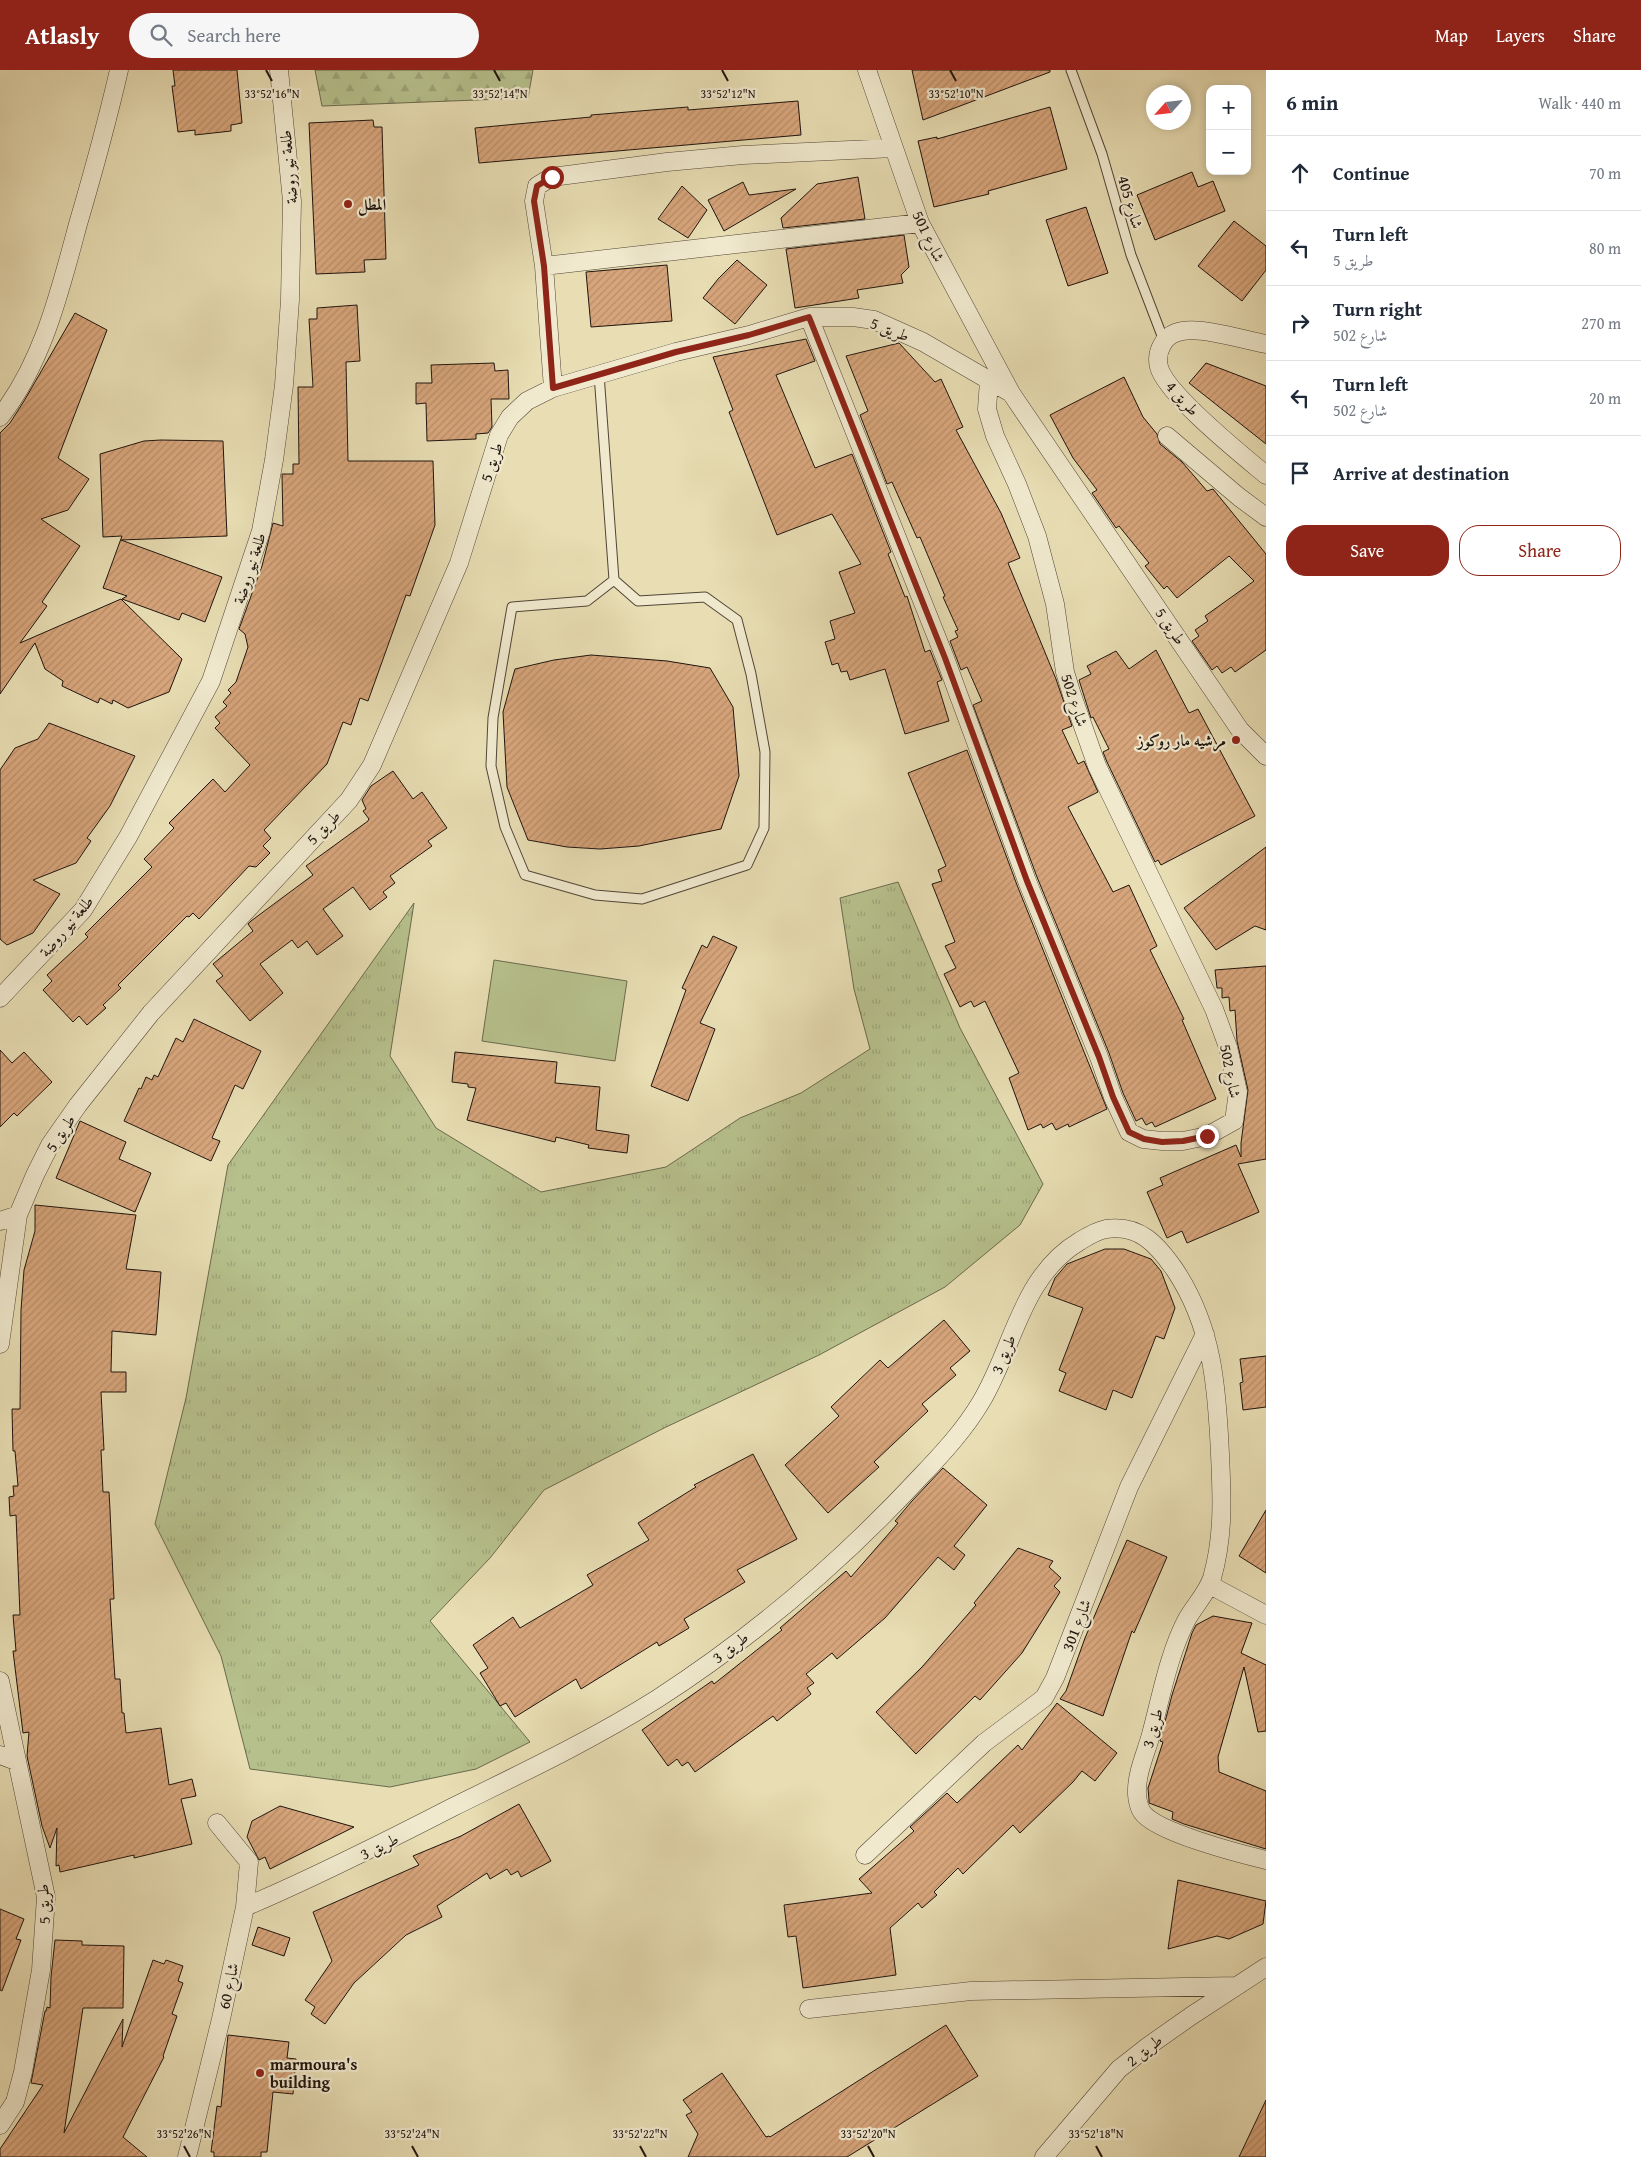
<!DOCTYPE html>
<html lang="en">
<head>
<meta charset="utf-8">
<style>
	:root { --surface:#fff; --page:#f6f6f7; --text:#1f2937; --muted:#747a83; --line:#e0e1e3; --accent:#8f2418 }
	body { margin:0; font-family:"Gentium Book Plus",Amiri,serif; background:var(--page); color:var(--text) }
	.controls { position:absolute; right:15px; top:15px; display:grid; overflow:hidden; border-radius:10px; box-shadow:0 2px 8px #0003 }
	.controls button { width:45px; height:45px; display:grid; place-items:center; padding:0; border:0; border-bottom:1px solid var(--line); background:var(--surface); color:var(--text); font:25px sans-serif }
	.compass { position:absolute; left:1146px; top:15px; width:45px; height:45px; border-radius:50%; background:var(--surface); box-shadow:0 2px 8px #0003; rotate:243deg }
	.stop { position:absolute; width:15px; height:15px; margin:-11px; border:4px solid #8f2418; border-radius:50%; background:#fff }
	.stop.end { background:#8f2418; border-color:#fff; box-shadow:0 1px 5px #0008 }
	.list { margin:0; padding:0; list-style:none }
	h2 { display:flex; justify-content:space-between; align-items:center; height:65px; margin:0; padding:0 20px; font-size:21px }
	h2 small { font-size:16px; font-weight:400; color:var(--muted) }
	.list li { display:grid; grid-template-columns:32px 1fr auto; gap:15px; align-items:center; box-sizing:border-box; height:75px; padding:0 20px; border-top:1px solid var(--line) }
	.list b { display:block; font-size:19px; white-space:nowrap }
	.list p { margin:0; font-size:16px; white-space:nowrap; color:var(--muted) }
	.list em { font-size:16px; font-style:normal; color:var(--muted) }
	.actions { display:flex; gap:10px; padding:15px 20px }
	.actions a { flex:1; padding:11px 0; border:1px solid var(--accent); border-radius:20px; text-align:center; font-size:18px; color:var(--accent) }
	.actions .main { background:var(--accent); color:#fff }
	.icon { flex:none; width:28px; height:28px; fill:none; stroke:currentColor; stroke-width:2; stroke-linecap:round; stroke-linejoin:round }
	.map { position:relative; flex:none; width:1266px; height:2087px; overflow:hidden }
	header { display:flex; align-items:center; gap:30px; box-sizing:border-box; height:70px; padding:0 25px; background:var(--accent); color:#fff }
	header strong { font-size:24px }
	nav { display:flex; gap:28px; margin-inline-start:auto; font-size:18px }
	.search { width:350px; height:45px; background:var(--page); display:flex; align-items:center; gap:12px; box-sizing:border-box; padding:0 18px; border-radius:28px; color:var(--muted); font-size:19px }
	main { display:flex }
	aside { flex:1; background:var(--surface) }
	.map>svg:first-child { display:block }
	.grass { fill:url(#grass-tufts); stroke:#6a6a4d }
	.forest { fill:url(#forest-firs); stroke:#6a6a4d }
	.garden { fill:#b6c08c; stroke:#6a6a4d }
	.building { fill:url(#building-hatch); stroke:#1f140e }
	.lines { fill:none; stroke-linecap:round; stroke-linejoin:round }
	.lane-casing { stroke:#514637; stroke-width:11 }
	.street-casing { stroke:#514637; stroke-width:19 }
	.lane { stroke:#f0e9ce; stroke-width:9 }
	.street { stroke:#f0e9ce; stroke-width:18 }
	.route { stroke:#8f2418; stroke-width:6 }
	.ticks { fill:none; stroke:#1f140e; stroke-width:2 }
	.poi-dot { fill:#8f2418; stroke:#f0e9ce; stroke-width:2 }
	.labels { text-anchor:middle; stroke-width:4.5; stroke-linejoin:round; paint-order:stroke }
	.street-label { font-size:16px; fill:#1f140e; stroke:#f0e9ce }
	.poi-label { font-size:16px; font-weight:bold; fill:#1f140e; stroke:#f0e9ce; text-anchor:start }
	.ticks-label { font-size:12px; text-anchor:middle; fill:#1f140e; stroke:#f0e9ce; stroke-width:4.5; stroke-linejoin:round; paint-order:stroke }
</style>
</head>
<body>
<header>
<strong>Atlasly</strong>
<div class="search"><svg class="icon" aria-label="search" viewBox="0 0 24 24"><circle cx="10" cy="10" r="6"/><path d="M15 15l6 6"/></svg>Search here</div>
<nav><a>Map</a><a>Layers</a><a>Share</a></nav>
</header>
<main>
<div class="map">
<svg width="1266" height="2087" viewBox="0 0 1266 2087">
	<defs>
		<pattern id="grass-tufts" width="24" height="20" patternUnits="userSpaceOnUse" patternTransform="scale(1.25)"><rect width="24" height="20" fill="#b6c08c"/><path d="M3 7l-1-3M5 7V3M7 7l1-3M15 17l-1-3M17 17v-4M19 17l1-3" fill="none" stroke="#9ca478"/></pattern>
		<pattern id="forest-firs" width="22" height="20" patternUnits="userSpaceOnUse" patternTransform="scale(1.25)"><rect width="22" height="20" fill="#b6c08c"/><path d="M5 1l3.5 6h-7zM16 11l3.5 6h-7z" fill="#9ca478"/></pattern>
		<pattern id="building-hatch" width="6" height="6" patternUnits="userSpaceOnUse" patternTransform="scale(1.25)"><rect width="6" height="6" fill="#d7a57b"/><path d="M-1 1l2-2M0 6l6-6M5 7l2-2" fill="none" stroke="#b88d69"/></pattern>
	</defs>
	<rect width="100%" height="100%" fill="#e8ddb3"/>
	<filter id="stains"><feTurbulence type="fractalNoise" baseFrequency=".004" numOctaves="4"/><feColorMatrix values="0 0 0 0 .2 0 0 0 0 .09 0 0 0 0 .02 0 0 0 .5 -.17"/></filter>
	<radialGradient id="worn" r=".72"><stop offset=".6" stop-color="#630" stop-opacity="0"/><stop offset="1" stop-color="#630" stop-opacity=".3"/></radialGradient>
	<!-- grass -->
	<path class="grass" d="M898,812l62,146 83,156 -23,41 -75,62 -126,68 -155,73 -120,62 -54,68 -60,63 100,121 -54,27 -86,18 -140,-18 -29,-113 -66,-132 31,-126 42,-233 186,-262 -24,153 46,72 105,64 125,-25 74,-49 61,-25 69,-44 -16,-60 -14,-91z"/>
	<!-- forest -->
	<path class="forest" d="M315,0h218l-5,28 -206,8z"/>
	<!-- garden -->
	<path class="garden" d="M494,890l133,21 -12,80 -133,-20z"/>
	<!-- building -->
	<path class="building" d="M173,0h64l5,53 -11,2v6l-36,4v-5l-17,2 -6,-46h3z
		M912,0h138v2l-127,48z
		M798,31l3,34 -322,28 -4,-35 116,-11v-2l97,-8v3z
		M1050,37l17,62 -79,22 1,3 -55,13 -16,-66 19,-4v2z
		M373,50l1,7h8l4,132 -22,1 1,12 -49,2 -7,-151z
		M1192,102l6,15 15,-6 12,30 -70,29 -18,-45z
		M858,107l7,42 -82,9 -2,-10 36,-34z
		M743,112l6,13 47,-6 -72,42 -16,-31z
		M682,116l25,24 -19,28 -30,-19z
		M1086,137l22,66 -40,13 -22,-66z
		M1234,151l32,25v24l-24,31 -44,-35z
		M904,165l5,32 -8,8 2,8 -46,7 2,8 -64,10 -9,-59z
		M737,190l30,25 -32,39 -32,-26 15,-19z
		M667,195l5,56 -81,6 -5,-55z
		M357,235l3,56 -14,1 2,99h85l2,64 -25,71 -4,-1 -38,106 -8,-3 -9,27 -8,-3 -16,42 -63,66 7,8 -8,8 7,7 -14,14 -7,-1 -50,53 -6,-6 -4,4 -2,-1 -69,69 3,3 -18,17 3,3 -19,17 -8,-9 -6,6 -30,-32 9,-9 -5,-6 41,-38 -3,-3 67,-67 -8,-8 30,-31 -5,-5 44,-44 12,13 25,-27 -35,-37 5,-5 -5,-6 12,-11 -4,-4 8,-9 -3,-3 8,-8 12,-35 -3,-13 -6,-5 23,-63 11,-43 10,3 -1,-52h11v-10h6l-1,-77h15l-4,-68h8v-11z
		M75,243l32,17 -49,128 31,21 -21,31 -27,9 39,27 -38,56 5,4 -27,37 101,-44 61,60 -13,33 -41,16 -15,-8 -1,4 -12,-6 -2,5 -36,-17 1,-5 -18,-12 -10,-26 -35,51v-261l10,-10 14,-22z
		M806,269l9,22 -39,14 39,93 37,-14 39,98 -3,2 17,43 2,-1 18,56 5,-2 12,30 -5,2 12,39 -44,13 -20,-65 -35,11 -3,-9 -6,1 -3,-9 -6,2 -7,-23 10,-3 -5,-18 25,-8 -16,-41 22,-8 -29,-50 -55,21 -48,-123 4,-2 -20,-53z
		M899,273l36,39 6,-3 22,48 -7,3 45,83 19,45 -12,5 48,116 16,47 -10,4 16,34 6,-3 14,31 -30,15 45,85 16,-7 28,61 -7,4 34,69 -2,1 34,79 -61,28 -3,-5 -6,3 -4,-7 -6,3 -13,-28 -14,-40 -72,-176 -64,-172 9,-4 -15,-34 -6,3 -11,-29 8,-4 -3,-6 3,-1 -15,-33 2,-1 -25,-59 -3,1 -25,-56 -5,2 -27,-69 8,-4 -22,-55z
		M494,293l1,8 13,-1 1,29h-18l1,28 -4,6 -12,1v5l-49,2 -1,-38 -10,1v-21h16l-1,-18z
		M1206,293l60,23v58l-77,-61z
		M1124,307l19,40 14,17 3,10 22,18 25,29 6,-2 53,65v96l-31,22 -4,-5 -9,6 -5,-7 -5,4 -20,-29 7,-5 -4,-6 13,-9 -3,-5 49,-35 -25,-25 -52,42 -10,-12 -3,3 -19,-23 4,-3 -30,-37 -3,2 -24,-35 5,-3 -24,-32 -23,-43z
		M161,370l62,1 4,95 -106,4 101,37 -17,45 -23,-9 -3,7 -57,-21 5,-3 -24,-8 19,-52 -19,1 -3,-83 44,-13z
		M1156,580l33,63 9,-4 57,107 -94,49 -3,-5 -3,2 -48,-100 -4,-10 6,-3 -16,-32 -2,1 -12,-38 12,-6 -4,-8 29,-15 13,18z
		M591,585l76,6 43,7 23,39 6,69 -18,53 -82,17 -39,3 -33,-2 -39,-7 -21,-53 -4,-75 12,-43 39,-9z
		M49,653l86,33 -25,50 -23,32 4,3 -15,22 -43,17 27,14 -27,39 -26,12 -7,-6v-169l15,-22 23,-9z
		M967,680l50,135 90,224 -38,18 -1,-3 -12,6 -4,-7 -9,5 -2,-4 -13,6 -19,-52 10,-5 -34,-72 -11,6 -3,-6 -11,6 -16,-33 12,-6 -11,-22 10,-4 -23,-58 10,-3 -4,-11 8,-4 -38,-93z
		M393,701l20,28 9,-7 25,36 -19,13 4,5 -42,30 5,7 -12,9 4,5 -17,13 -17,-23 -30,22 20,27 -26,19 -10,-14 -9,7 -6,-8 -32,24 23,29 -33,28 -34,-40 7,-5 -10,-12 40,-33 -5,-7 3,-3 62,-46 -7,-9 62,-45 1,-2 -6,-8 3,-2 -4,-9 9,-14z
		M1266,777v83l-11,-4 -39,24 -32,-42z
		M713,866l24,11 -37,76 15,6 -27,72 -37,-15 35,-96 -4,-2 20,-43 5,3z
		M1266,896v193l-28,5 21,48 -72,31 -5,-12 -15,7 -20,-46 16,-7 -3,-7 76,-33 5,12v-14l7,-53 -11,-49 -2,-31 -5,1 -1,-14 -7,1v-10h-5l-2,-18z
		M194,949l67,32 -18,38 -8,-4 -23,53 8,3 -9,20 -87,-40 15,-33 2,1 5,-12 6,3 2,-5 4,2 18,-39 7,4z
		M0,980l12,13 12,-11 28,30 -35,34 -3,-3 -14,14z
		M455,982l102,10 -2,21 45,4 -4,43 33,5 -2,18 -39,-5 1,-3 -33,-8 -1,5 -88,-22 9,-32 -8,-1v-3l-16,-2z
		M80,1051l46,21 -7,17 32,14 -16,39 -79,-34z
		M35,1135l101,10 -10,54 35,3 -5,63 -44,-4 -1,41h15v20h-25l3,58h-3l2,42h6l1,18 4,89h-4l3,50 2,30h5l2,34h2l2,20 35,-5 8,57 23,-6 4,17 -15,3 11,45 -58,14v-3l-74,17 -1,-7 -3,1 1,-38 -7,20 -8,-22 -15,-70 2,-24 -6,1 -10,-82h3l-3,-36h7l-4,-100 -6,1 -1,-19 5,-1 -1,-10h5l-3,-35h-2l-1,-42h8l1,-99 3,-40 11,-39z
		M1105,1179h19l27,10 10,12 14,37 -11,31 -8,-3 -24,62 -19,-8 -7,20 -47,-19 7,-18 -7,-3 24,-62 -35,-13 7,-17 12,-14z
		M944,1250l26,31 -20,17 6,7 -34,29 6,7 -54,51 5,5 -51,46 -43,-48 54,-49 -8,-9 49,-47 8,8z
		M1266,1286v51l-23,3 -3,-27 3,-1 -3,-23z
		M753,1384l44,85 -60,31 8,12 -61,37 5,9 -30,18 -2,-4 -76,47 -5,-10 -61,38 -9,-14 -6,3 -20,-33 8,-5 -15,-23 40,-28 7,11 73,-43 -6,-10 62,-35 -11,-17 58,-36 -2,-2z
		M943,1398l44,37 -33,41 11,9 -11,15 -16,-13 -53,61 -48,41 -5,-6 -26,21 8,9 -7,5 4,6 -34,27 -4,-5 -78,56 -7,-10 -6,4 -5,-7 -9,7 -26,-36 70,-49 2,3 68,-54 -2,-2 66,-57 5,6 47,-54 -3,-2 17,-20z
		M1266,1440v63l-27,-17z
		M1127,1470l40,17 -33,76 -2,-2 -29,85 -43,-17 6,-8 19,-53z
		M1018,1478l35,13 -4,6 12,11 -7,8 6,6 -38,61 -42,47 -5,-4 -59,58 -40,-42 46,-45 54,-62 -2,-2z
		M1213,1546l39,7 -11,30 25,12v66l-8,1 -14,-65 -26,90 1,15 47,19v58l-82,-25 -12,-5 1,-7 -24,-9v-3l-1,-12 15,-46 -3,-1 12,-46 20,-62 4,-8z
		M1057,1633l60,50 -22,28 -13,-10 -9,11 -53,51 -7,-8 -50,49 -5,-6 -24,24 3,3 -15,13 -4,-5 -28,25 6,47 -93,13 -7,-52 -8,1 -4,-32 88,-12 -13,-14 55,-48 -4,-4 37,-34 10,10 61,-58 4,5z
		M519,1734l32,57 -30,16 -3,-6 -7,4 -4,-6 -17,10 -3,-6 -50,33 5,11 -36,18 -52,48 -29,41 -14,-10 4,-7 -10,-7 27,-39 -19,-49 106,-47 -6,-9 48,-20z
		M280,1736l74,21 -84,42 -5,-12 -6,3 -12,-23 5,-16z
		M1178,1810l88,21 -3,23 -34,15 -12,-3 -49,13z
		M0,1839l24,10 -8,20 5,1 -19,51 -2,-1z
		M258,1857l32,11 -6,18 -32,-11z
		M55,1870l27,1v4l42,1 -1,62h-40l-19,125 59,-114 -1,28 31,-87 11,4 2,-4 17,6 -5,15 5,2 -11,31 5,2 -14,40 1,1 -41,80 24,20h-147v-8l43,-64 -12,-2 14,-72h1l1,-4 3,1 1,-31z
		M946,1955l32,51 -131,81h-159l10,-23 -12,-19 6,-3 -9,-12 39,-27 44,64 3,-1 1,1z
		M228,1965l61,7 -2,16 9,1 -3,35 -20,-2 -6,60h-6v5h-47v-5h-3l6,-46 4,1z
		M1266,2030v57h-27z"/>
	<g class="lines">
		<!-- lane casing -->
		<g class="lane-casing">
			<path id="lane" d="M1071,0l31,84 29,101 33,86
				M599,304l15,206 -27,21 -75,6 -19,111 -2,48 14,61 20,48 70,20 47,4 105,-34 17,-37 1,-76 -14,-78 -14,-54 -32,-23 -67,4 -24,-21"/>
		</g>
		<!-- street casing -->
		<g class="street-casing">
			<path id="street" d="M867,0l53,153 91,170 229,337 26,26
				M544,196l376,-43
				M809,247l136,341 82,223 72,176 14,40 16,35 14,7 19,2h21l24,-5 27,-15 4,-29 -10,-45 -14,-38 -117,-243 -25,-71 -7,-23 -10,-68 -18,-68 -20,-52 -22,-48 -8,-27 2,-28
				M1266,274c-21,-4 -64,-17 -83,-13 -9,1 -17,6 -21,14 -4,7 -5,14 -3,22 7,27 83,88 107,108
				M553,318l-9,-122 -10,-65 3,-15 15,-9 115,-15 76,-7 151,-7
				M0,347c43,-55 60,-126 78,-193 15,-51 29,-102 41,-154
				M1167,366l72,61 27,20
				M0,928l83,-88 45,-73 83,-156 50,-150 13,-71 10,-75 6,-85 2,-99 -13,-131
				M0,1151l18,-6
				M0,1274l18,-129 17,-40 15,-30 28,-40 73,-92 198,-213 23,-35 87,-202 40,-128 11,-18 17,-16 26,-13 123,-36 73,-17 60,-18h44l21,3 49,22 88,51
				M1210,1515l56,30
				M0,1611l46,216 -5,73 -18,102 -8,30 -15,23
				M0,1685l16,6
				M865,1785l119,-112 60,-45 11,-20 74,-191 76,-153
				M245,1837c71,-30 140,-65 208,-100 69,-34 139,-67 204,-108 96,-62 186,-139 264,-223 22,-23 44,-47 60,-74 33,-55 40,-126 99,-161 8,-5 16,-10 26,-12 33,-5 51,15 69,41 38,57 42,118 45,184 2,42 4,82 -8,124 -5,15 -17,27 -25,41 -19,36 -26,79 -37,119 -5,17 -14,37 -13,56 0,4 2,14 5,18 13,20 99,42 124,48
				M809,1939l162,-18 265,-5
				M187,2087l34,-138 24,-112 4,-45 -32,-39
				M1044,2087l75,-88 28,-22 44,-31 75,-49"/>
		</g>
		<!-- lane -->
		<use href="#lane" class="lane"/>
		<!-- street -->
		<use href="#street" class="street"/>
	</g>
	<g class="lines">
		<!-- route -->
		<path class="route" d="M552,107l-15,9 -3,15 10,65 9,122 123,-36 73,-17 60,-18 136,341 82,223 72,176 14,40 16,35 15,7 18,3 21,-1 24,-5"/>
	</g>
	<!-- ticks -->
	<path class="ticks" d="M266,0l6,11M494,0l6,11M722,0l6,11M950,0l6,11M184,2076l6,11M412,2076l6,11M640,2076l6,11M868,2076l6,11M1096,2076l6,11"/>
	<!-- markers -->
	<g class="poi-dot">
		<circle cx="348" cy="134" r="5"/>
		<circle cx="1236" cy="670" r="5"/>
		<circle cx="260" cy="2003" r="5"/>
	</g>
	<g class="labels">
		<!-- street labels -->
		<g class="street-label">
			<text transform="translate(288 97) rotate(-95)" y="6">طلعة نيو روضة</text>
			<text transform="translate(1131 132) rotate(74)" y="6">شارع 405</text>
			<text transform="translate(929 166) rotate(65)" y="6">شارع 501</text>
			<text transform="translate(890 259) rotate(21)" y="6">طريق 5</text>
			<text transform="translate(1183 328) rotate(48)" y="6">طريق 4</text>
			<text transform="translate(491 392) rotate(-72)" y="6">طريق 5</text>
			<text transform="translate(249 498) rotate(-72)" y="6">طلعة نيو روضة</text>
			<text transform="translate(1171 556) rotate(56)" y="6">طريق 5</text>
			<text transform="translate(1075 630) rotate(72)" y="6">شارع 502</text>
			<text transform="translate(323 757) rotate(-46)" y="6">طريق 5</text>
			<text transform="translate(66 856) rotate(-50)" y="6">طلعة نيو روضة</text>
			<text transform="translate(1231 1001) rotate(79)" y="6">شارع 502</text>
			<text transform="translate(60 1063) rotate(-57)" y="6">طريق 5</text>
			<text transform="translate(1003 1284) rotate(-68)" y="6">طريق 3</text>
			<text transform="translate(1076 1555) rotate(-69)" y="6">شارع 301</text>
			<text transform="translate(730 1577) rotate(-37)" y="6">طريق 3</text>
			<text transform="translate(1152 1658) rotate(-74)" y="6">طريق 3</text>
			<text transform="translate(379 1776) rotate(-26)" y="6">طريق 3</text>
			<text transform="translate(43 1834) rotate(-92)" y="6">طريق 5</text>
			<text transform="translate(228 1916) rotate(-78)" y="6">شارع 60</text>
			<text transform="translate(1144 1980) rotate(-38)" y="6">طريق 2</text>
		</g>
		<!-- poi labels -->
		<g class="poi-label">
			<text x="358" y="140">المطل</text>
			<text x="1226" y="676" text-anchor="end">مرشيه مار روكوز</text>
			<text x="270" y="2000">marmoura's<tspan x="270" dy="18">building</tspan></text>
		</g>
	</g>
	<g class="ticks-label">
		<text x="272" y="28">33°52'16"N</text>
		<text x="500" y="28">33°52'14"N</text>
		<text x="728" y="28">33°52'12"N</text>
		<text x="956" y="28">33°52'10"N</text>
		<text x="184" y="2068">33°52'26"N</text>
		<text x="412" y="2068">33°52'24"N</text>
		<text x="640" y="2068">33°52'22"N</text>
		<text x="868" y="2068">33°52'20"N</text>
		<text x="1096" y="2068">33°52'18"N</text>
	</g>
	<rect width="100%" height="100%" filter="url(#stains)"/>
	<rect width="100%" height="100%" fill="url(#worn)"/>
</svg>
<div class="controls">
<button>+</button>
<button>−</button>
</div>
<svg class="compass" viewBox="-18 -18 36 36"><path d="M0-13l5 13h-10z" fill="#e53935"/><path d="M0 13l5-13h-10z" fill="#747a83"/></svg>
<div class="stop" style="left:552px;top:107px"></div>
<div class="stop end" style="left:1207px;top:1066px"></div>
</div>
<aside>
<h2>6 min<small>Walk · 440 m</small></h2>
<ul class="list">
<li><svg class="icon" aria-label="ahead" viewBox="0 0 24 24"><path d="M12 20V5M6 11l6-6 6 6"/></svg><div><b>Continue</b></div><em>70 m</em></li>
<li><svg class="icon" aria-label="left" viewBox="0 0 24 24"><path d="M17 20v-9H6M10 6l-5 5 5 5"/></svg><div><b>Turn left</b><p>طريق 5</p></div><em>80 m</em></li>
<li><svg class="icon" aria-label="right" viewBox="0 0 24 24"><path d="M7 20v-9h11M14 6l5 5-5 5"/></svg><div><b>Turn right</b><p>شارع 502</p></div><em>270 m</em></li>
<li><svg class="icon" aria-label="left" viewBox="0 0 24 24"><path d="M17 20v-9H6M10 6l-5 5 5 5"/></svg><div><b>Turn left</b><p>شارع 502</p></div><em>20 m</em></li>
<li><svg class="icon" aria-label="arrive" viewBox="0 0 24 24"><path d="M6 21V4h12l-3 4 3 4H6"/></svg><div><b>Arrive at destination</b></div></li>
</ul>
<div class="actions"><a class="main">Save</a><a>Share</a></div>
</aside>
</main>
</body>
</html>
